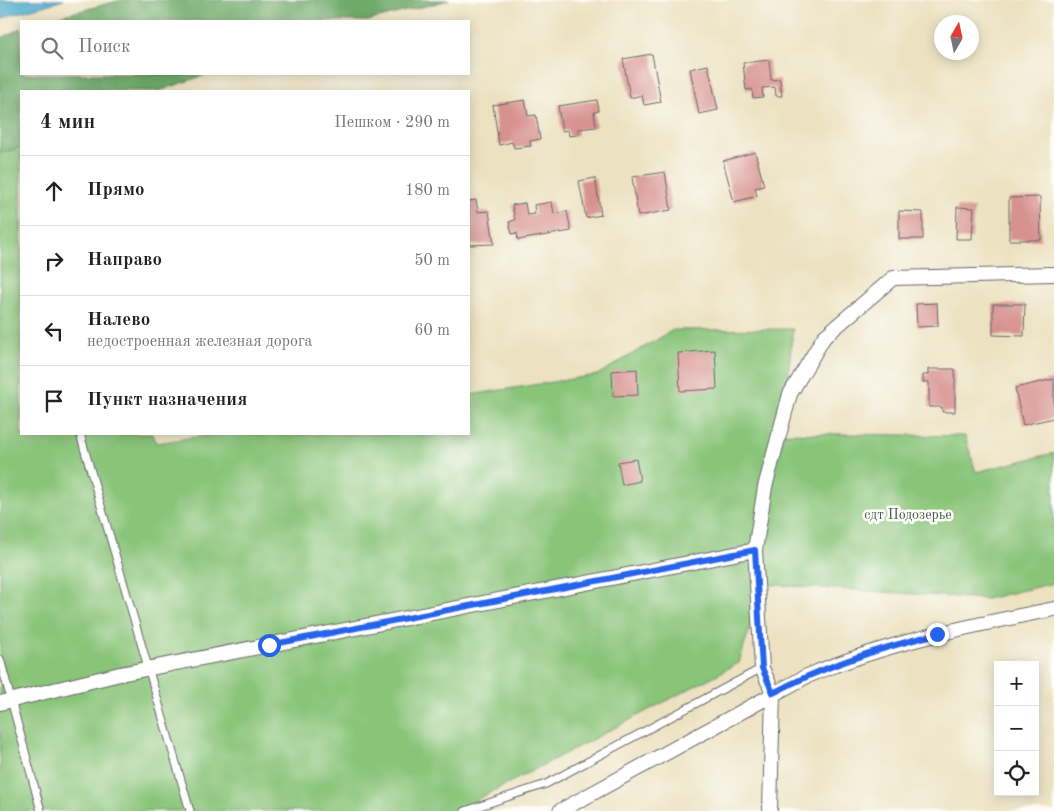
<!DOCTYPE html>
<html lang="ru">
<head>
<meta charset="utf-8">
<style>
	:root { --surface:#fff; --page:#f2f2f2; --text:#222; --muted:#767676; --line:#e0e0e0 }
	body { margin:0; font-family:"Old Standard TT",serif; background:var(--page); color:var(--text) }
	.controls { position:absolute; right:15px; bottom:15px; display:grid; overflow:hidden; border-radius:0px; box-shadow:0 2px 12px #0003 }
	.controls button { width:45px; height:45px; display:grid; place-items:center; padding:0; border:0; border-bottom:1px solid var(--line); background:var(--surface); color:var(--text); font:25px sans-serif }
	.compass { position:absolute; left:934px; top:15px; width:45px; height:45px; border-radius:50%; background:var(--surface); box-shadow:0 2px 12px #0003; rotate:9deg }
	.stop { position:absolute; width:15px; height:15px; margin:-11px; border:4px solid #2563eb; border-radius:50%; background:#fff }
	.stop.end { background:#2563eb; border-color:#fff; box-shadow:0 1px 5px #0008 }
	.list { margin:0; padding:0; list-style:none }
	h2 { display:flex; justify-content:space-between; align-items:center; height:65px; margin:0; padding:0 20px; font-size:21px }
	h2 small { font-size:16px; font-weight:400; color:var(--muted) }
	.list li { display:grid; grid-template-columns:32px 1fr auto; gap:15px; align-items:center; box-sizing:border-box; height:70px; padding:0 20px; border-top:1px solid var(--line) }
	.list b { display:block; font-size:19px; white-space:nowrap }
	.list p { margin:0; font-size:16px; white-space:nowrap; color:var(--muted) }
	.list em { font-size:16px; font-style:normal; color:var(--muted) }
	.icon { flex:none; width:28px; height:28px; fill:none; stroke:currentColor; stroke-width:2; stroke-linecap:round; stroke-linejoin:round }
	.map { position:relative; flex:none; width:1054px; height:811px; overflow:hidden }
	.search { position:absolute; background:var(--surface); box-shadow:0 2px 12px #0003; left:20px; top:20px; width:450px; height:55px; display:flex; align-items:center; gap:12px; box-sizing:border-box; padding:0 18px; border-radius:0px; color:var(--muted); font-size:19px }
	.panel { position:absolute; background:var(--surface); box-shadow:0 2px 12px #0003; left:20px; top:90px; width:450px; height:345px; border-radius:0px }
	.map>svg:first-child { display:block }
	.green { fill:#89c479; stroke:#56735a }
	.forest { fill:#6eaa69; stroke:#486652 }
	.water { fill:#4bacca; stroke:#366782 }
	.building { fill:#d7928f }
	.lines { fill:none; stroke-linecap:round; stroke-linejoin:round }
	.service-casing { stroke:#69656a; stroke-width:9 }
	.minor-casing { stroke:#69656a; stroke-width:16 }
	.service { stroke:#fff; stroke-width:7 }
	.minor { stroke:#fff; stroke-width:14 }
	.route { stroke:#2563eb; stroke-width:6 }
	.labels { text-anchor:middle; stroke-width:5; stroke-linejoin:round; paint-order:stroke }
	.park-label { font-size:14px; fill:#465b51; stroke:#fdfcf7 }
</style>
</head>
<body>
<div class="map">
<svg width="1054" height="811" viewBox="0 0 1054 811">
	<rect width="100%" height="100%" fill="#fdfcf7"/>
	<filter id="ink" filterUnits="userSpaceOnUse"><feTurbulence type="fractalNoise" baseFrequency=".02" numOctaves="2"/><feDisplacementMap in="SourceGraphic" scale="10" xChannelSelector="R" yChannelSelector="G"/><feConvolveMatrix kernelMatrix="1 2 1 2 8 2 1 2 1" color-interpolation-filters="sRGB"/></filter>
	<filter id="wash" filterUnits="userSpaceOnUse"><feTurbulence type="fractalNoise" baseFrequency=".0096" numOctaves="4" result="noise"/><feDisplacementMap in="SourceGraphic" scale="20" xChannelSelector="R" yChannelSelector="G"/><feGaussianBlur stdDeviation="1.12" result="paint"/><feColorMatrix in="noise" values="0 0 0 0 0 0 0 0 0 0 0 0 0 0 0 0 0 1.4 0 .05"/><feComposite in="paint" operator="in"/></filter>
	<g filter="url(#wash)">
		<rect width="100%" height="100%" fill="#ece2c1"/>
		<!-- green -->
		<path class="green" d="M21,131v303h132l3,9 60,-9h253v-39l128,-20 76,-45 120,-1 -11,104 183,3 11,36 78,-19v130l-68,16 -223,-15 -24,79 -284,148h-455v-671z"/>
		<!-- forest -->
		<path class="forest" d="M121,0h328l-81,21h-327z
			M21,28v46h187l-49,17h-138v56l-21,7v-115z"/>
		<!-- water -->
		<path class="water" d="M0,0h64l-53,15 -11,5z"/>
		<g id="blocks">
			<!-- building -->
			<path class="building" d="M652,54l9,48 -17,3 -2,-10 -12,3 -7,-39z
				M769,60l2,20 9,-1 2,17h-6l-1,-9 -13,1 1,9 -10,1 -1,-9 -6,1 -3,-27z
				M708,65l10,45 -19,4 -9,-45z
				M525,100l3,16 8,-1 4,24 -10,2 1,5 -17,2 -2,-6 -13,3 -6,-40z
				M597,100l2,11 -5,1 2,15 -18,2v6l-9,1 -1,-6 -6,1 -4,-25z
				M755,152l9,34 -9,2 2,8 -23,6 -11,-41z
				M665,172l6,38 -33,6 -6,-39z
				M595,178l6,37 -15,3 -7,-37z
				M1040,197l1,43h-32v-42z
				M476,200l2,12 11,-1 5,33 -25,1v-44z
				M552,202l2,12 13,-3 4,20 -53,9 -1,-7 -5,1 -3,-12 6,-2 -3,-15 13,-2 2,12 8,-1 -1,-9z
				M957,207l17,1 -2,31h-16z
				M899,211l24,1v27h-24z
				M937,303l1,23 -21,1 -1,-23z
				M993,304h32l-1,32 -31,-1z
				M715,350l2,39 -37,2 -2,-38z
				M637,369l1,26 -25,1 -1,-25z
				M928,369h27v43h-13v-5h-13v-25h-6v-7h5z
				M1054,379v39l-31,7 -8,-37z
				M636,459l4,22 -18,4 -4,-23z"/>
		</g>
	</g>
	<g filter="url(#ink)">
		<use href="#blocks" fill-opacity="0" stroke="#69656a" stroke-width="1"/>
		<g class="lines">
			<!-- service casing -->
			<g class="service-casing">
				<path id="service" d="M80,434l110,377
					M0,659l41,152
					M465,811l81,-27 216,-116"/>
			</g>
			<!-- minor casing -->
			<g class="minor-casing">
				<path id="minor" d="M755,550l7,118 11,25 -3,118
					M0,703l120,-29 635,-124 10,-63 25,-93 34,-57 69,-59 161,-4
					M560,811l245,-134c80,-34 164,-51 249,-68"/>
			</g>
			<!-- service -->
			<use href="#service" class="service"/>
			<!-- minor -->
			<use href="#minor" class="minor"/>
		</g>
	</g>
	<g class="lines" filter="url(#ink)">
		<!-- route -->
		<path class="route" d="M269,645l486,-95 7,118 11,25c53,-28 106,-45 164,-59"/>
	</g>
	<g class="labels">
		<!-- park labels -->
		<g class="park-label">
			<text x="908" y="519">сдт Подозерье</text>
		</g>
	</g>
</svg>
<div class="controls">
<button>+</button>
<button>−</button>
<button><svg class="icon" aria-label="locate" viewBox="0 0 24 24"><circle cx="12" cy="12" r="6"/><path d="M12 2v4M12 18v4M2 12h4M18 12h4"/></svg></button>
</div>
<svg class="compass" viewBox="-18 -18 36 36"><path d="M0-13l5 13h-10z" fill="#e53935"/><path d="M0 13l5-13h-10z" fill="#767676"/></svg>
<div class="stop" style="left:269px;top:645px"></div>
<div class="stop end" style="left:937px;top:634px"></div>
<div class="search"><svg class="icon" aria-label="search" viewBox="0 0 24 24"><circle cx="10" cy="10" r="6"/><path d="M15 15l6 6"/></svg>Поиск</div>
<section class="panel">
<h2>4 мин<small>Пешком · 290 m</small></h2>
<ul class="list">
<li><svg class="icon" aria-label="ahead" viewBox="0 0 24 24"><path d="M12 20V5M6 11l6-6 6 6"/></svg><div><b>Прямо</b></div><em>180 m</em></li>
<li><svg class="icon" aria-label="right" viewBox="0 0 24 24"><path d="M7 20v-9h11M14 6l5 5-5 5"/></svg><div><b>Направо</b></div><em>50 m</em></li>
<li><svg class="icon" aria-label="left" viewBox="0 0 24 24"><path d="M17 20v-9H6M10 6l-5 5 5 5"/></svg><div><b>Налево</b><p>недостроенная железная дорога</p></div><em>60 m</em></li>
<li><svg class="icon" aria-label="arrive" viewBox="0 0 24 24"><path d="M6 21V4h12l-3 4 3 4H6"/></svg><div><b>Пункт назначения</b></div></li>
</ul>
</section>
</div>
</body>
</html>
